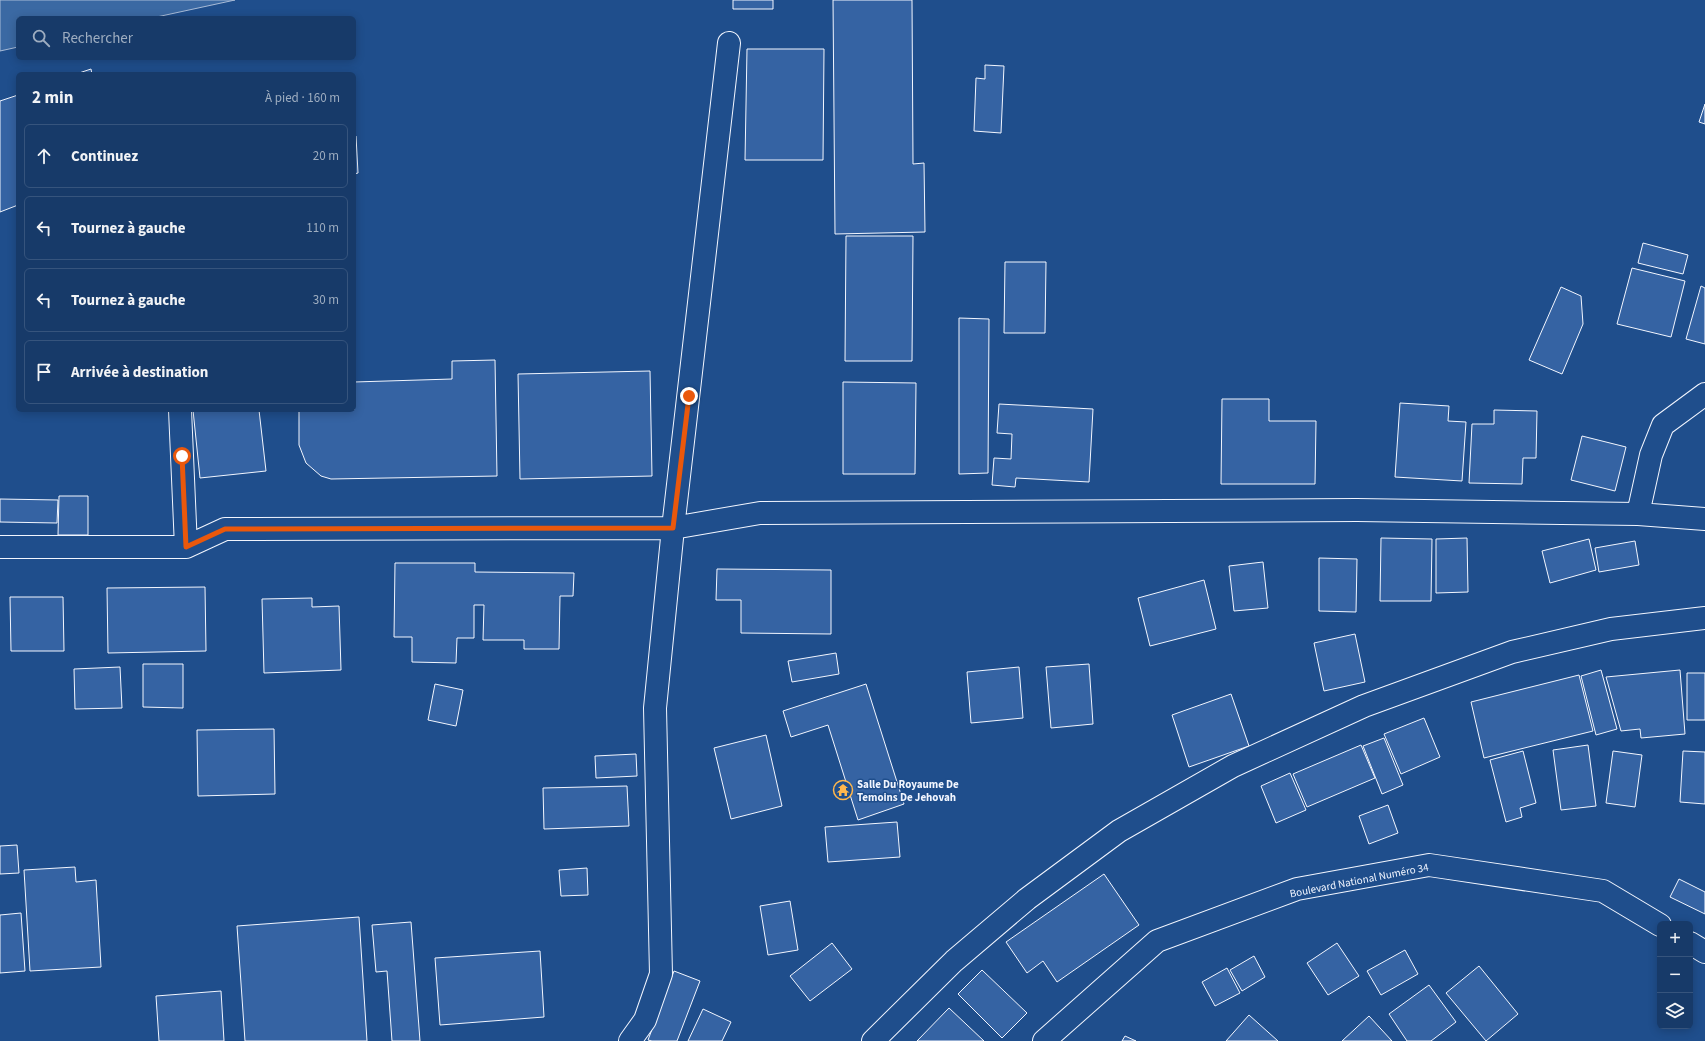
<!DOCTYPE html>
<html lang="fr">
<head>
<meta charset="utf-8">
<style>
	:root { --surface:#173a69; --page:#244571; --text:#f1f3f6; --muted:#9eadc0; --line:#36547d }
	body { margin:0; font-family:"Source Sans 3",sans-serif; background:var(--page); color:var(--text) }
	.controls { position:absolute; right:12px; bottom:12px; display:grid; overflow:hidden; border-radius:6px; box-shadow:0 2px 10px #0003 }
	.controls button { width:36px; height:36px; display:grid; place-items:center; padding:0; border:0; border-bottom:1px solid var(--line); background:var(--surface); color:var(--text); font:20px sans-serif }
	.stop { position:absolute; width:12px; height:12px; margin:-9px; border:3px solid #ea580c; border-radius:50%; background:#fff }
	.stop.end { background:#ea580c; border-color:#fff; box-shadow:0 1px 4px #0008 }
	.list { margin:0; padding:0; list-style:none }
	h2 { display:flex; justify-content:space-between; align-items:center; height:52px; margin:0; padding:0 16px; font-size:17px }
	h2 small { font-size:13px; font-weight:400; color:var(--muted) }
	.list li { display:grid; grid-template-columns:26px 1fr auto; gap:12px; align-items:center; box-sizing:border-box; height:64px; margin:0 8px 8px; padding:0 8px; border:1px solid var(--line); border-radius:6px }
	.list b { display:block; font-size:15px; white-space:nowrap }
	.list em { font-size:13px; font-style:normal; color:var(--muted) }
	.icon { flex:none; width:22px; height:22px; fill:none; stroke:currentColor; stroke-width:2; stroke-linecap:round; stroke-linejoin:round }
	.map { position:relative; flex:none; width:1705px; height:1041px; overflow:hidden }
	.search { position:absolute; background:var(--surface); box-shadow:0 2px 10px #0003; left:16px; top:16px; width:340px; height:44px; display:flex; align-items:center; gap:10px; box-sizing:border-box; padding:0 14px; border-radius:6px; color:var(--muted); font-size:15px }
	.panel { position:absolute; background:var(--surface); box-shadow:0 2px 10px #0003; left:16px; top:72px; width:340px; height:340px; border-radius:6px }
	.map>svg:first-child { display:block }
	.water { fill:#3b69a3; stroke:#a8bbd7 }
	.building { fill:#3563a3; stroke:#f2f6ff }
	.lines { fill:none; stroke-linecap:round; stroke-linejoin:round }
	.minor-casing { stroke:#f2f6ff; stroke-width:24 }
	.major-casing { stroke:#f2f6ff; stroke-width:24 }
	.highway-casing { stroke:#f2f6ff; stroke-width:24 }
	.minor { stroke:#1f4e8c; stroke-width:22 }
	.major { stroke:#1f4e8c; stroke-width:22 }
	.highway { stroke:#1f4e8c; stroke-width:22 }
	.route { stroke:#ea580c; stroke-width:5 }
	.labels { text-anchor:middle; stroke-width:3; stroke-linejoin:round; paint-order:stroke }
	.poi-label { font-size:11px; font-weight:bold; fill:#f2f6ff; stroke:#1f4e8c; text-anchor:start }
	.street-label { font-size:11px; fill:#f2f6ff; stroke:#1f4e8c }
</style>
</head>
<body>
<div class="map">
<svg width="1705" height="1041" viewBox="0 0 1705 1041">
	<rect width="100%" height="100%" fill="#1f4e8c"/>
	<!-- water -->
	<path class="water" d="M0,0h235l-83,18h-134v29l-18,4z"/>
	<!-- building -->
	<path class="building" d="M733,0h40v9h-40z
		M833,0h79l1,164 11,-1 1,69 -90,2z
		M747,49h77l-1,111h-78z
		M985,65l19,1 -3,67 -27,-2 2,-53 9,1z
		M91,69l1,5h-16z
		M18,95v110l-18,7v-111z
		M1705,104v20l-6,-2z
		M356,136l2,37 -4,1v-37z
		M846,236h67l-1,125h-67z
		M1643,243l45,12 -5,19 -45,-11z
		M1005,262h41l-1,71h-41z
		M1632,268l53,13 -14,56 -54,-13z
		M1701,286l4,2v56l-19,-5z
		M1561,287l20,9 2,28 -21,50 -33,-14z
		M959,318l30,1 -1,154 -29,1z
		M495,360l2,116 -166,3 -10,-3 -15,-13 -7,-18v-35h55v-28l98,-3v-18z
		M650,371l2,105 -132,3 -2,-105z
		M843,382l73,1 -1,91h-72z
		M1222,399h47v22h47l-1,63h-94z
		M1400,403l49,3 -1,15 18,1 -4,59 -67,-4z
		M999,404l94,5 -4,73 -73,-4 -1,9 -23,-2 2,-27 17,1 1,-25 -15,-1z
		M193,410h66l7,61 -66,7z
		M1494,410l43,1 -1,47h-13l-1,26 -53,-1 3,-59h22z
		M1582,436l44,11 -11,44 -44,-11z
		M59,496h29v39h-30z
		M0,499l58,1 -1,23 -57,-1z
		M1381,538l51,1 -1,62h-51z
		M1467,538l1,54 -32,1v-54z
		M1589,539l7,31 -46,13 -8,-32z
		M1635,541l4,24 -40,7 -4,-24z
		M1319,558l38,1 -1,53 -37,-1z
		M1263,562l5,46 -34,3 -5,-45z
		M395,563h80v9l99,1 -1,23h-13l-1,53h-35v-9h-41l1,-35h-10v33h-17l-1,25 -44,-1v-25h-18z
		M717,569l114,1v64l-90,-1v-33h-25z
		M1204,580l12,49 -66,17 -12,-48z
		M205,587l1,64 -98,2 -1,-65z
		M10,597h53l1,54h-53z
		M312,598v9l27,-1 2,64 -77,3 -2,-74z
		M1355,634l10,48 -41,9 -10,-48z
		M836,653l3,21 -47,8 -4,-21z
		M143,664h40v44l-40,-1z
		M1089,664l4,60 -42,4 -5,-61z
		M120,667l2,41 -47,1 -1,-40z
		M1019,667l4,51 -52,5 -4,-51z
		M1601,670l16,59 -21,6 -15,-59z
		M1680,670l5,64 -44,4 -1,-9 -19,2 -15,-54z
		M1687,673h18v47h-18z
		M1579,675l14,56 -109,27 -13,-56z
		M435,684l28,6 -7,36 -28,-6z
		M866,684l38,120 -46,16 -30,-95 -37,12 -8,-26z
		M1231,694l18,52 -60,21 -17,-52z
		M1424,718l16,39 -39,17 -17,-40z
		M274,729l1,65 -77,2 -1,-66z
		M766,735l16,71 -51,13 -17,-71z
		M1384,738l19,47 -21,9 -19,-48z
		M1361,745l14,33 -68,29 -14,-33z
		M1588,745l8,61 -35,4 -8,-60z
		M1523,751l13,52 -16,5 2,9 -16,5 -16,-62z
		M1613,751l29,4 -7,52 -29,-4z
		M1683,751l22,1v52l-25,-2z
		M636,754l1,22 -41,2 -1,-22z
		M1290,773l16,37 -30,13 -15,-37z
		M627,786l2,40 -85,3 -1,-41z
		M1388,805l10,28 -29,11 -10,-28z
		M897,822l3,35 -72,5 -3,-35z
		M17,845l2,28 -19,1v-28z
		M75,867l1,15 20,-2 5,87 -71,4 -6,-101z
		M587,868l1,27 -27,1 -2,-26z
		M1104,874l35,51 -82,57 -14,-21 -16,12 -21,-31z
		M1679,879l26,13v22l-35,-17z
		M790,901l8,49 -30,5 -8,-49z
		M21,913l4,58 -25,2v-58z
		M359,917l8,124h-122l-8,-115z
		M411,922l9,119h-28l-5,-70 -11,1 -4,-47z
		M832,943l20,26 -42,32 -20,-25z
		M1337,943l22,33 -31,19 -21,-32z
		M1405,950l13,24 -37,21 -14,-24z
		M540,951l4,66 -104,8 -5,-67z
		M1254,956l11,21 -23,14 -12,-21z
		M1479,966l39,48 -32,27 -40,-48z
		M1227,968l13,25 -25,13 -13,-24z
		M982,970l45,43 -25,25 -44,-44z
		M674,971l26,10 -23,60h-25l-4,-1z
		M1429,985l27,37 -25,19h-24l-18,-27z
		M221,991l3,50h-65l-3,-45z
		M949,1008l35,33h-67z
		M703,1009l28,13 -9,19h-34z
		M1249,1015l29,26h-52z
		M1369,1016l23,25h-50z
		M1125,1036l11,5h-14z"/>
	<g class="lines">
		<!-- minor casing -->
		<g class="minor-casing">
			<path id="minor" d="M180,410l6,137
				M1638,514l13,-59 12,-30 42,-31
				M0,547h186l39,-18 448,-1 87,-15 597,-3 281,4 67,5
				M630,1041l15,-21 16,-46 -6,-266 18,-180 56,-485"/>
		</g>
		<!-- major casing -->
		<g class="major-casing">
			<path id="major" d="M1690,943l15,9
				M1044,1041l113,-100 140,-52 132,-24 174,26 57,34"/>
		</g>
		<!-- highway casing -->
		<g class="highway-casing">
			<path id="highway" d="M873,1041l81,-80 73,-62 92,-68 114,-65 131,-60 148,-54 99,-23 94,-11"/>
		</g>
		<!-- minor -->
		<use href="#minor" class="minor"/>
		<!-- major -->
		<use href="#major" class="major"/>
		<!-- highway -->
		<use href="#highway" class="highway"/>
	</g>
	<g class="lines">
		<!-- route -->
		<path class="route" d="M182,456l4,91 39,-18 448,-1 16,-132"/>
	</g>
	<!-- icons -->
	<defs>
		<g id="temple-ring" transform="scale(1)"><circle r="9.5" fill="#1f4e8c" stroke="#ffb74d" stroke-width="1.5"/><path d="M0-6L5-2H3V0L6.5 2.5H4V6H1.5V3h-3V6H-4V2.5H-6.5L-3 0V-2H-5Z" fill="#ffb74d"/></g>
	</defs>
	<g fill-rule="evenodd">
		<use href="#temple-ring" x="843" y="790"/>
	</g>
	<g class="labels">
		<!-- poi labels -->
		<g class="poi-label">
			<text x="857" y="788">Salle Du Royaume De<tspan x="857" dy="13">Temoins De Jehovah</tspan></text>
		</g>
		<!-- street labels -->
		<g class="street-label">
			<text transform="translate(1359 880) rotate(-11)" y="4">Boulevard National Numéro 34</text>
		</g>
	</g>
</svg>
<div class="controls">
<button>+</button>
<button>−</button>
<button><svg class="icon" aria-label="layers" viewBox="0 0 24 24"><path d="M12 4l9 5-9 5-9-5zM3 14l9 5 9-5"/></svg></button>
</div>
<div class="stop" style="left:182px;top:456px"></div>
<div class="stop end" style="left:689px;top:396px"></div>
<div class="search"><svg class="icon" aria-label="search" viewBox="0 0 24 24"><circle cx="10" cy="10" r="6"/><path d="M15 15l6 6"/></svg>Rechercher</div>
<section class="panel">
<h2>2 min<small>À pied · 160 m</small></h2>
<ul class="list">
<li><svg class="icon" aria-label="ahead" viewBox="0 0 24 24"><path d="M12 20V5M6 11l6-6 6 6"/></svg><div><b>Continuez</b></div><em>20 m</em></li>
<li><svg class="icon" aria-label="left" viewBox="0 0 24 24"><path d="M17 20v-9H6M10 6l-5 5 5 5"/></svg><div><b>Tournez à gauche</b></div><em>110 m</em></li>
<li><svg class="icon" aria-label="left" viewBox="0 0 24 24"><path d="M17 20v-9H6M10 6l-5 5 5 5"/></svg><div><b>Tournez à gauche</b></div><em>30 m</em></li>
<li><svg class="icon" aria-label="arrive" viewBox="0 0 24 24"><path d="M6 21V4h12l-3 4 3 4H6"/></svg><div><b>Arrivée à destination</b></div></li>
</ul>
</section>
</div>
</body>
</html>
